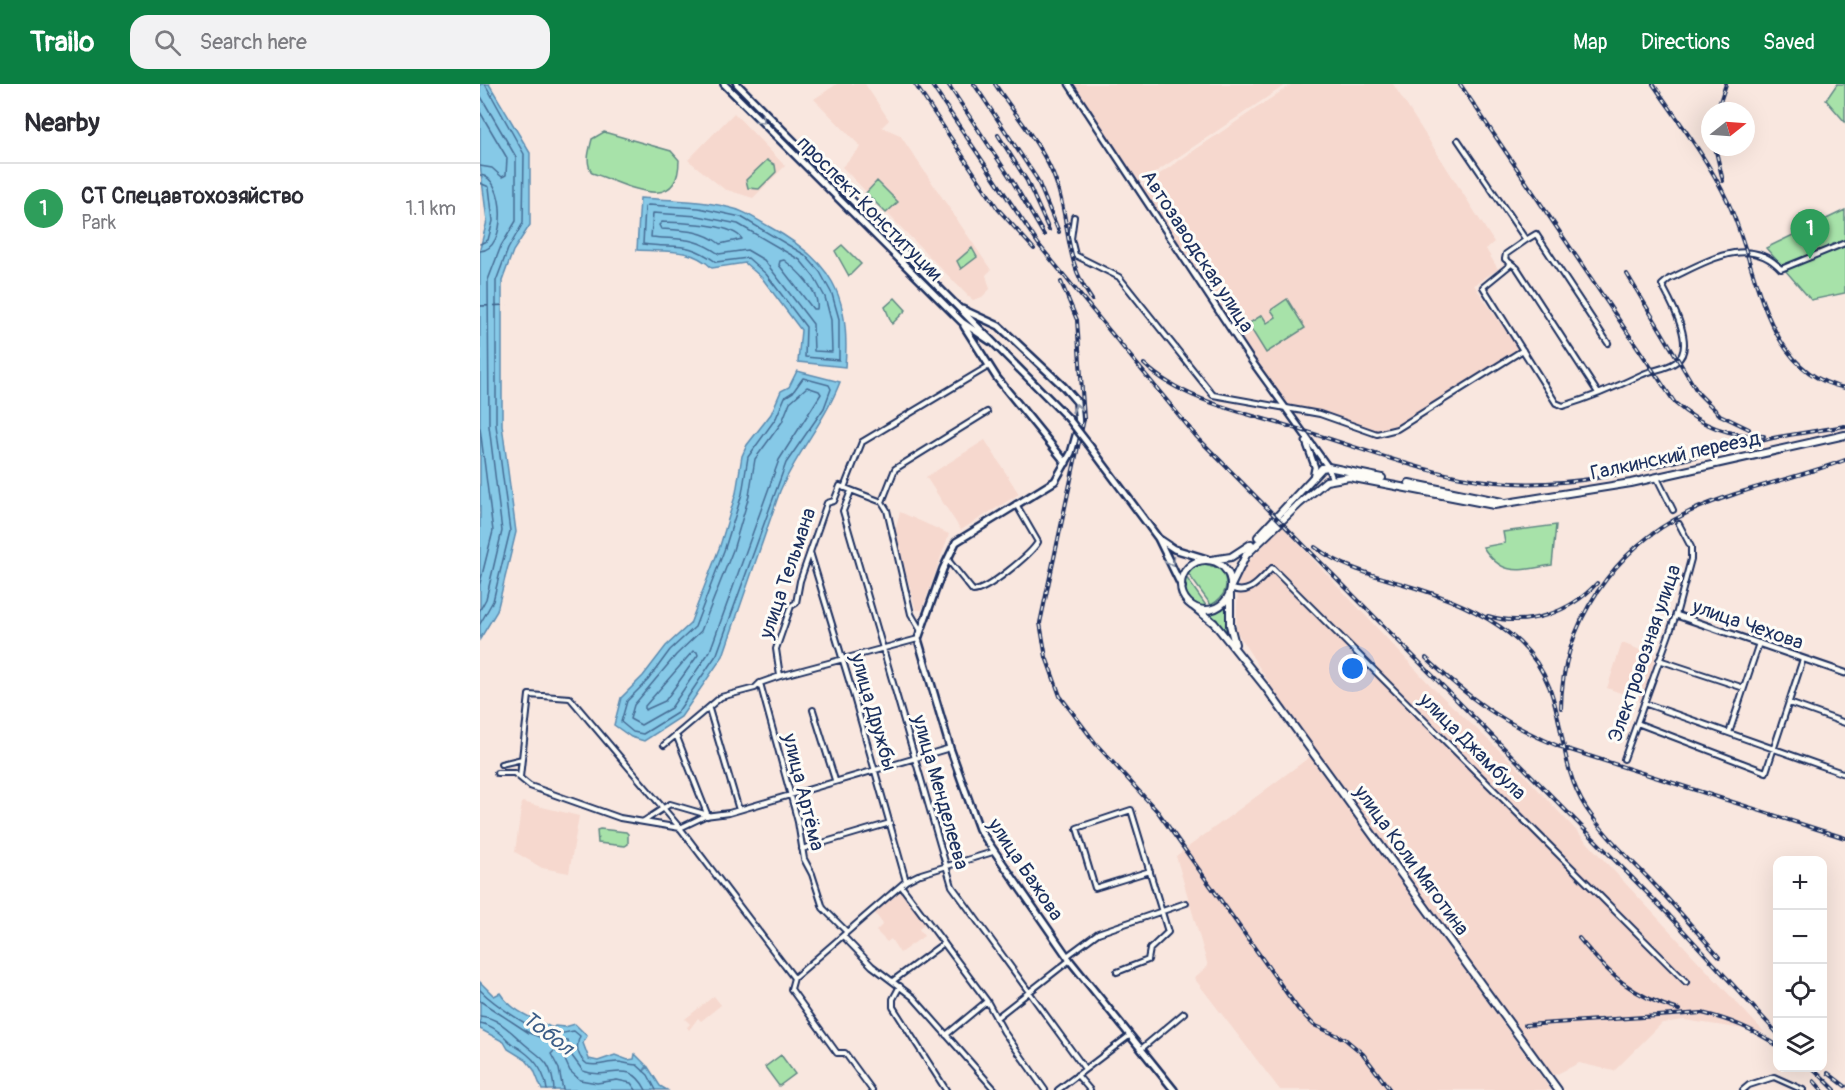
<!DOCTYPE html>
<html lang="en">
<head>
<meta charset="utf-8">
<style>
	:root { --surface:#fff; --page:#f2f2f3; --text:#2b2b33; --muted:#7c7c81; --line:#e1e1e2; --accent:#0b8043 }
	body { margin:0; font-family:Pangolin,sans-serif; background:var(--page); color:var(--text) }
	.controls { position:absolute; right:18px; bottom:18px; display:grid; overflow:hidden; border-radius:12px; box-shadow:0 6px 24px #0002 }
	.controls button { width:54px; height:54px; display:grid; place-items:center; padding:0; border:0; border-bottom:2px solid var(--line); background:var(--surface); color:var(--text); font:30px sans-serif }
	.compass { position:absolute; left:1221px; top:18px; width:54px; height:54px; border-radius:50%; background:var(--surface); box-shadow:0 6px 24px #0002; rotate:73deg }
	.you { position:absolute; left:873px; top:585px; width:21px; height:21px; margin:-15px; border:4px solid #fff; border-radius:50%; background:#1a73e8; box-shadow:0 0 0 9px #1a73e833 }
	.badge { display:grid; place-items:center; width:39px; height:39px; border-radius:50%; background:var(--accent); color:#fff; font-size:20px; font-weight:700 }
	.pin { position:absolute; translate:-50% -50px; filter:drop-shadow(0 2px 3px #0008) }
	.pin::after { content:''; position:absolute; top:32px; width:21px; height:18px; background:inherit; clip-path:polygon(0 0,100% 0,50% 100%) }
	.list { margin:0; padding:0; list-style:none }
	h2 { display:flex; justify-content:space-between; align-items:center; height:78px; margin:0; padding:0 24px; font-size:26px }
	h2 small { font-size:20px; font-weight:400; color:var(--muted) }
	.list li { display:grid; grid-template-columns:39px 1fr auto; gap:18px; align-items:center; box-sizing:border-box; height:90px; padding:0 24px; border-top:2px solid var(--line) }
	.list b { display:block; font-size:22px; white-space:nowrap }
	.list p { margin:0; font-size:20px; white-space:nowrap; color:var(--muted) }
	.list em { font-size:20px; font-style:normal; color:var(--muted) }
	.icon { flex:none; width:33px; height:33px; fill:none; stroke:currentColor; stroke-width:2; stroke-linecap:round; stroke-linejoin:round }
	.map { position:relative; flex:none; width:1365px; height:1006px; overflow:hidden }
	header { display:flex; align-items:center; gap:36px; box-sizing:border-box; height:84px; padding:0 30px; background:var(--accent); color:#fff }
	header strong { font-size:28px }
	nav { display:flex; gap:33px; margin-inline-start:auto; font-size:21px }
	.search { width:420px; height:54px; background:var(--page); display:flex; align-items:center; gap:15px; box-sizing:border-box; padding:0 21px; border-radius:18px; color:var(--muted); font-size:22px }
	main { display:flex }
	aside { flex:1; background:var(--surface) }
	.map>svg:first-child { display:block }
	.built { fill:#f6d8ce }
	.green { fill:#a7e2a9; stroke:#618884; stroke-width:1.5 }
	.water { fill:#86c9e7; stroke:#5b8bb0; stroke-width:1.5 }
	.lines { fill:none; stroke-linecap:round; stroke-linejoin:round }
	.shore { stroke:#466d95; stroke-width:1.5 }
	.ferry { stroke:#3b5d87; stroke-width:1.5; stroke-dasharray:8 6; stroke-linecap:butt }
	.minor-casing { stroke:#1b2f5e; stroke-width:8 }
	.tertiary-casing { stroke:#1b2f5e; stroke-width:9 }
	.secondary-casing { stroke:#1b2f5e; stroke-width:10 }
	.primary-casing { stroke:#1b2f5e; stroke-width:10 }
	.minor { stroke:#fdfcf7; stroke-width:4 }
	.tertiary { stroke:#fdfcf7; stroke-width:4.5 }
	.secondary { stroke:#fdfcf7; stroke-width:5 }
	.primary { stroke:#fdfcf7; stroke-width:6 }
	.rail-casing { stroke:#1b2f5e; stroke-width:4 }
	.rail { stroke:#fdfcf7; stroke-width:1.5; stroke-dasharray:4.5; stroke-linecap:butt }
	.secondary-bridge-casing { stroke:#1b2f5e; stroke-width:10; stroke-linecap:butt }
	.secondary-bridge { stroke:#fdfcf7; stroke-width:5 }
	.oneway { stroke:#8c96aa }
	.labels { text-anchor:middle; stroke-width:6; stroke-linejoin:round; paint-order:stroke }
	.street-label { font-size:20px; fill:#1b2f5e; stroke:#fdfcf7 }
	.water-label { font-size:21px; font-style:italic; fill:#3b5d87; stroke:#fdfcf7 }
</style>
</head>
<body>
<header>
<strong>Trailo</strong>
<div class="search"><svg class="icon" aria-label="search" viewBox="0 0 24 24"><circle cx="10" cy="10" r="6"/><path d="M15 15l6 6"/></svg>Search here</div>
<nav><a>Map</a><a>Directions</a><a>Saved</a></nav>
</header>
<main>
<aside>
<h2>Nearby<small></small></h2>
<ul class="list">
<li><span class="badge" style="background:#2e9e5b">1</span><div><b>СТ Спецавтохозяйство</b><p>Park</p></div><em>1.1 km</em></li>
</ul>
</aside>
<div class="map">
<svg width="1365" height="1006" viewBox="0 0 1365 1006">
	<rect width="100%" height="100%" fill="#f9e7df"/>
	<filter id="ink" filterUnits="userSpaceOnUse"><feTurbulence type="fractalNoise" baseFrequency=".0167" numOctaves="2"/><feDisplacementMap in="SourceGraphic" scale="12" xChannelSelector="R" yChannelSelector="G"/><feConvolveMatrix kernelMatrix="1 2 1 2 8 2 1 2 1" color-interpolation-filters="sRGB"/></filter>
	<g filter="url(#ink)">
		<!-- built -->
		<path class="built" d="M357,0h28l24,36 -7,7 18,8 91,135 -5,5 4,14 -8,8 -9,3 -4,-3 -127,-130 19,-20 -47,-48z
			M591,0h216l-149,100z
			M812,0h101l101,158 -8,7 12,20 -24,16 45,65 -123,78 -18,5 -58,-20 -34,-4 -147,-221z
			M254,29l51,53 -32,32 -29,-9 -36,-29z
			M505,356l34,54 -58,36 -35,-53z
			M420,428l49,22 -27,76h-6l-21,-78z
			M802,442l151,162 83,78 248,266 -80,-12 -22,3 -48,48 -35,-8 -26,13 -135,-183 -145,-204 -37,-58 2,-44 3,-18z
			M1142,559l34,13 -14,45 -35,-13z
			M831,672l240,334h-271l-86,-112 14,-12 -32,-110z
			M42,718l57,14 -10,57 -27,-5 -27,-16z
			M421,805l26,32 -8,8 5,7 -24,17 -9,-14 -4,3 -11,-11 7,-7 -9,-12z
			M234,912l7,9 -20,16 -3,-3 -9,12 -2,-3 3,-3 -5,-5z"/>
		<!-- green -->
		<path class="green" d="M1357,0h8v38l-19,-22z
			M124,48l67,19 8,9c0,57 -55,23 -87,13 -7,-12 -3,-21 0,-34z
			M287,76l8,5 1,7 -17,17 -11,-1 -2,-8z
			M397,97l21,21 -12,11 -20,-20z
			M1365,126v83l-34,7 -45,-52z
			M362,161l19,19 -12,12 -14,-25z
			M492,164l5,9 -16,12 -4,-8z
			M415,214l11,12 -14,14 -7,-17z
			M807,215l18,29 -39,25 -18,-29 14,-9 5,8 9,-6 -5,-7z
			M1076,441l-4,40c-32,5 -49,13 -69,-18l22,-4 -2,-11z
			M722,479l18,6c11,14 6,28 -9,36l-24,-33z
			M706,493l21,30c-16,-2 -25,-14 -21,-30z
			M745,521l1,1v29l-15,-21z
			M120,745l26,3 2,2v10l-3,2 -27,-3 -1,-13z
			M301,971l14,19 -16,12 -14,-19z"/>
		<!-- water -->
		<path class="water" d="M0,0h9l41,69v72l-17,26 -11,30v144l14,107 -19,79 -17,28v-390l7,-28 -7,-57z
			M160,114c29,2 59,2 87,9 16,3 27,11 41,19 63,34 83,69 77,141l-47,-5 3,-32 -39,-52 -17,-15 -33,5c-21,-21 -47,-16 -75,-18z
			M317,287l43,11c-15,39 -43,70 -60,109l-57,165 -42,61 -37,24 -13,-4 -17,-12 7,-27 22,-22 23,-30 24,-22 30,-78 16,-53 6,-37 5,-11 24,-31 10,-23 8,-4z
			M0,898l14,14 6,-3c11,18 34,26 53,35l2,-2 10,1 10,-3 12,12 -4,7 6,16 9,2 17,-6 13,5 6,-1 1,-5 12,12 -4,6 5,-5 12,19 7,4h-125l-8,-20 -8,-10 -18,-11 -4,-7 -24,-13z"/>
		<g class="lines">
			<!-- shore -->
			<path class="shore" d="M0,11l36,62v64l-15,25 -13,34 1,146 13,105 -16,68 -6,11
				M0,28l27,46 -1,17 -4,2 -10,-9 -12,-2
				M0,91c26,2 28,75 0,76
				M0,99l9,4 4,34 -5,19 -8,4
				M168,121l51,3 42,9 64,38 15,17 12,22 7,25v41l-34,-3 1,-30 -40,-53 -18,-16 -32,4c-30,-22 -40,-13 -73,-18l2,-37z
				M173,129l45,3 40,8 62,36 14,17 11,20 6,23 1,32 -18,-1 -1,-27 -49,-64 -17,-10 -28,4c-26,-18 -38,-14 -68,-17z
				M182,138c18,1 70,1 80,17l-22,5c-17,-14 -38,-14 -59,-15l-2,-4z
				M304,176c13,10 36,31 33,49h-4l-34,-44 1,-4z
				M323,294l26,7 2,4 -7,19 -38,55 -69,191 -40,59 -34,21 -10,-2 -12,-10 6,-21 21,-21 22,-30 25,-23 30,-79 17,-54 6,-37 28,-39 9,-21 8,-5z
				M327,303l12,4 2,3 -42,66 -69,191 -39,57 -30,17 -11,-6 4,-14 42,-50 25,-24 32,-81 16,-54 6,-37 27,-37 8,-20z
				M0,344l13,103 -13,52
				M0,540l13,-23 17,-70 -14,-106v-144l12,-32 15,-26 1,-69 -39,-70
				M213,567l4,1 1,3 -33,46 -20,9v-4z
				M0,906c13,13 53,42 72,44 6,1 15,-2 22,-3l6,5c-5,11 -2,21 7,28 12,3 19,-2 30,-2 6,0 12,3 20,3l11,10 8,15
				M0,917l49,32 21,8h18l4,15 11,15c27,10 46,-14 63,19
				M0,932c15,1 27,12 37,21 19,20 35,19 37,53
				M0,939c13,2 23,12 31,20 3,3 9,5 12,8 14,10 22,23 24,39
				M83,1006l-4,-21 -8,-15 3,-3h7l9,20 10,9 17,3 20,-3 14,3 5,7"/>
			<!-- ferry -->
			<path class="ferry" d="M0,222l28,-1"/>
			<!-- minor casing -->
			<g class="minor-casing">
				<path id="minor" d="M978,56l68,100 10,-6 72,109
					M594,133l-3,22 4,16 44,22 94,118 107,19 57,20 20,-5 126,-79
					M1046,156l-20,14 -1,5 12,9 81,125
					M1030,181l-27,22 73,116 7,3c27,-8 53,-19 78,-31 12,-6 24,-5 35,-13 21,-15 -5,-60 -14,-77l7,-6c37,-17 80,-45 112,-10l64,-26
					M1177,394l16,32
					M364,404l18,-46 127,-76
					M371,407l-8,20 109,375 133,183
					M402,418l13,-33 92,-57
					M402,418l5,8 24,104 10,17
					M330,468l44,145 52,184
					M468,476l25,31c14,0 58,-37 65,-49l-22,-38
					M751,504c18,9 29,-8 41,-20l414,414
					M1179,576l85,28
					M300,592l-4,-27 15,-43 5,-3 4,-22 27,-78 7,-2 6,-15 42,16
					M280,599l38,139 6,37 8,15 11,34 24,24
					M1164,619l201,71
					M1309,619l56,20
					M229,625l30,101
					M333,626l22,70
					M1157,639l129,49 37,-113
					M1249,649l30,-90
					M197,653l31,79
					M184,661l57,-48 34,-9 5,-5 20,-7 138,-37
					M1144,675l52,-144 15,-56v-12l-12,-23
					M21,680l21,-5
					M17,689h17l16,13 90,32 60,10
					M40,693l9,-82 41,3 110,130 114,150
					M164,737l26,-17 38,11
					M200,744l25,-12 24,-3 221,-65
					M322,765l88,-26
					M441,790l72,-22
					M422,803l85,114 17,31 41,58
					M364,853l28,29 41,31 82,93
					M587,872l31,-23 88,-30
					M637,888l31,-12 2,-11 18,-17 -37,-122 -54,18 18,60 55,-17
					M314,894l112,-97 12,-6
					M314,894l-3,11 46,64h8l27,37
					M414,896l50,-37
					M420,902l-7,13v8l53,83
					M516,934l74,-58
					M466,951l41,-34
					M661,965l43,-36
					M597,991l13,15
					M578,1006l71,-54
					M1263,1006l6,-5 25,-8 29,13"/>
			</g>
			<!-- tertiary casing -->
			<g class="tertiary-casing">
				<path id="tertiary" d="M589,0l182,276 77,107 4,11
					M826,358l9,25 -2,10
					M1196,531l169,58"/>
			</g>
			<!-- secondary casing -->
			<g class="secondary-casing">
				<path id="secondary" d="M244,0l238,238 28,19
					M257,0l331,334
					M482,225l37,17 65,61 13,15 2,23 -8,28 -16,28 -99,61 -13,27 -25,70 32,109 29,81 92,133 103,128
					M484,242l33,52 69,85
					M609,361l69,93 24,49
					M679,455l15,10 33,10"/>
			</g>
			<!-- primary casing -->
			<g class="primary-casing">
				<path id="primary" d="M929,399l93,19
					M778,453l64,-69 6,-1 54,11
					M731,476l20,-3 20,-13
					M701 501a25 25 0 1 1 50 0a25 25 0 1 1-50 0Z
					M751,502l15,-31 53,-51 27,-23 23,-4 145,28 137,-22 214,-48
					M750,511v30l5,19
					M714,523l20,16 52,65 292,402"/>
			</g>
			<!-- minor -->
			<use href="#minor" class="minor"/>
			<!-- tertiary -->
			<use href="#tertiary" class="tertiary"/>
			<!-- secondary -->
			<use href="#secondary" class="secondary"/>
			<!-- primary -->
			<use href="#primary" class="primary"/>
			<!-- rail casing -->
			<g class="rail-casing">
				<path id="rail" d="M435,0l83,125 36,40
					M451,0l108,161 157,191 473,479 109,119
					M468,0l65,98 31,53
					M494,0l63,95 22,53
					M515,0c20,31 49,63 61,98 15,42 7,76 36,118
					M980,0l215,319c26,23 54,33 89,33
					M1173,0c26,38 54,74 74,116 31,62 34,172 118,188
					M1237,27l9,-27
					M518,51l29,46 22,49
					M1235,63l8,34
					M1147,190l71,119 22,22 29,14
					M581,198l16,38 7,99 -44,204 6,34 14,39 36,48 62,68 140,197 16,16 31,14 18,15 27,36
					M664,280c40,38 103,49 154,65 64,19 130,47 198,53 97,9 188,-25 282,-45 22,-4 45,-7 67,-11
					M835,463c32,24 67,30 104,42 35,11 73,28 100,53 53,50 32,111 67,166 18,27 44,51 66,74 23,24 45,50 67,75
					M1008,532c39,12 83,-4 109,-33
					M946,574c44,41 75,64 132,88l287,92
					M1081,624c1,-84 53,-160 128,-196 49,-23 105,-33 156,-52
					M1099,854c30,37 53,58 100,72
					M1045,941l177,-12c29,7 51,16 76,33
					M1333,984l22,22
					M1348,989l17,13
					M1334,997l8,9"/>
			</g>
			<!-- rail -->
			<use href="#rail" class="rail"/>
			<!-- secondary-bridge casing -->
			<g class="secondary-bridge-casing">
				<path id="secondary-bridge" d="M588,334l21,27"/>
			</g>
			<!-- secondary-bridge -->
			<use href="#secondary-bridge" class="secondary-bridge"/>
		</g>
		<!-- one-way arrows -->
		<defs><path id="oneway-chevron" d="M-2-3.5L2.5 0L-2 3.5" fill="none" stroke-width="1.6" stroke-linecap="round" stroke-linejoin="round" transform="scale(1.5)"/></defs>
		<g class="oneway">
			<use href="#oneway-chevron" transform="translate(281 36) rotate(45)"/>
			<use href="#oneway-chevron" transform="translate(597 324) rotate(-102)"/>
			<use href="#oneway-chevron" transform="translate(691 478) rotate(61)"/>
		</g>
	</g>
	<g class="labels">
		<!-- street labels -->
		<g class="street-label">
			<text transform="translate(390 124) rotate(45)" y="7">проспект Конституции</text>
			<text transform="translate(718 167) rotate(57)" y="7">Автозаводская улица</text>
			<text transform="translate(1195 371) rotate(-12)" y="7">Галкинский переезд</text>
			<text transform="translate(307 489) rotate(-71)" y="7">улица Тельмана</text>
			<text transform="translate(1268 540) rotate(19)" y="7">улица Чехова</text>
			<text transform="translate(1164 569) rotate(-71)" y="7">Электровозная улица</text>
			<text transform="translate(394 628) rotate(74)" y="7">улица Дружбы</text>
			<text transform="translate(993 662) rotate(45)" y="7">улица Джамбула</text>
			<text transform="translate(324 708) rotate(76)" y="7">улица Артёма</text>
			<text transform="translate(461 708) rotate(74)" y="7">улица Менделеева</text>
			<text transform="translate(932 776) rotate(54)" y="7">улица Коли Мяготина</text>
			<text transform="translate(546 785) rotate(56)" y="7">улица Бажова</text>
		</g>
		<!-- water labels -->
		<g class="water-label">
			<text transform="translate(68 949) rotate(37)" y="7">Тобол</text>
		</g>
	</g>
</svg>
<div class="controls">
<button>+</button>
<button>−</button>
<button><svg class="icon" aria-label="locate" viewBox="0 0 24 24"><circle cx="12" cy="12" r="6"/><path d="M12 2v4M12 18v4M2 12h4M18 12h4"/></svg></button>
<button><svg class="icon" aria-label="layers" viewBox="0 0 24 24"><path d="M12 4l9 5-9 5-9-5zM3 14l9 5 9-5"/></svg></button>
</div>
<svg class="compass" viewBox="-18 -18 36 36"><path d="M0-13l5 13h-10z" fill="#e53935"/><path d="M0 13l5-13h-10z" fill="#7c7c81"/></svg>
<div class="you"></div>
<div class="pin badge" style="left:1330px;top:175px;background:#2e9e5b">1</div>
</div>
</main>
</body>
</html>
